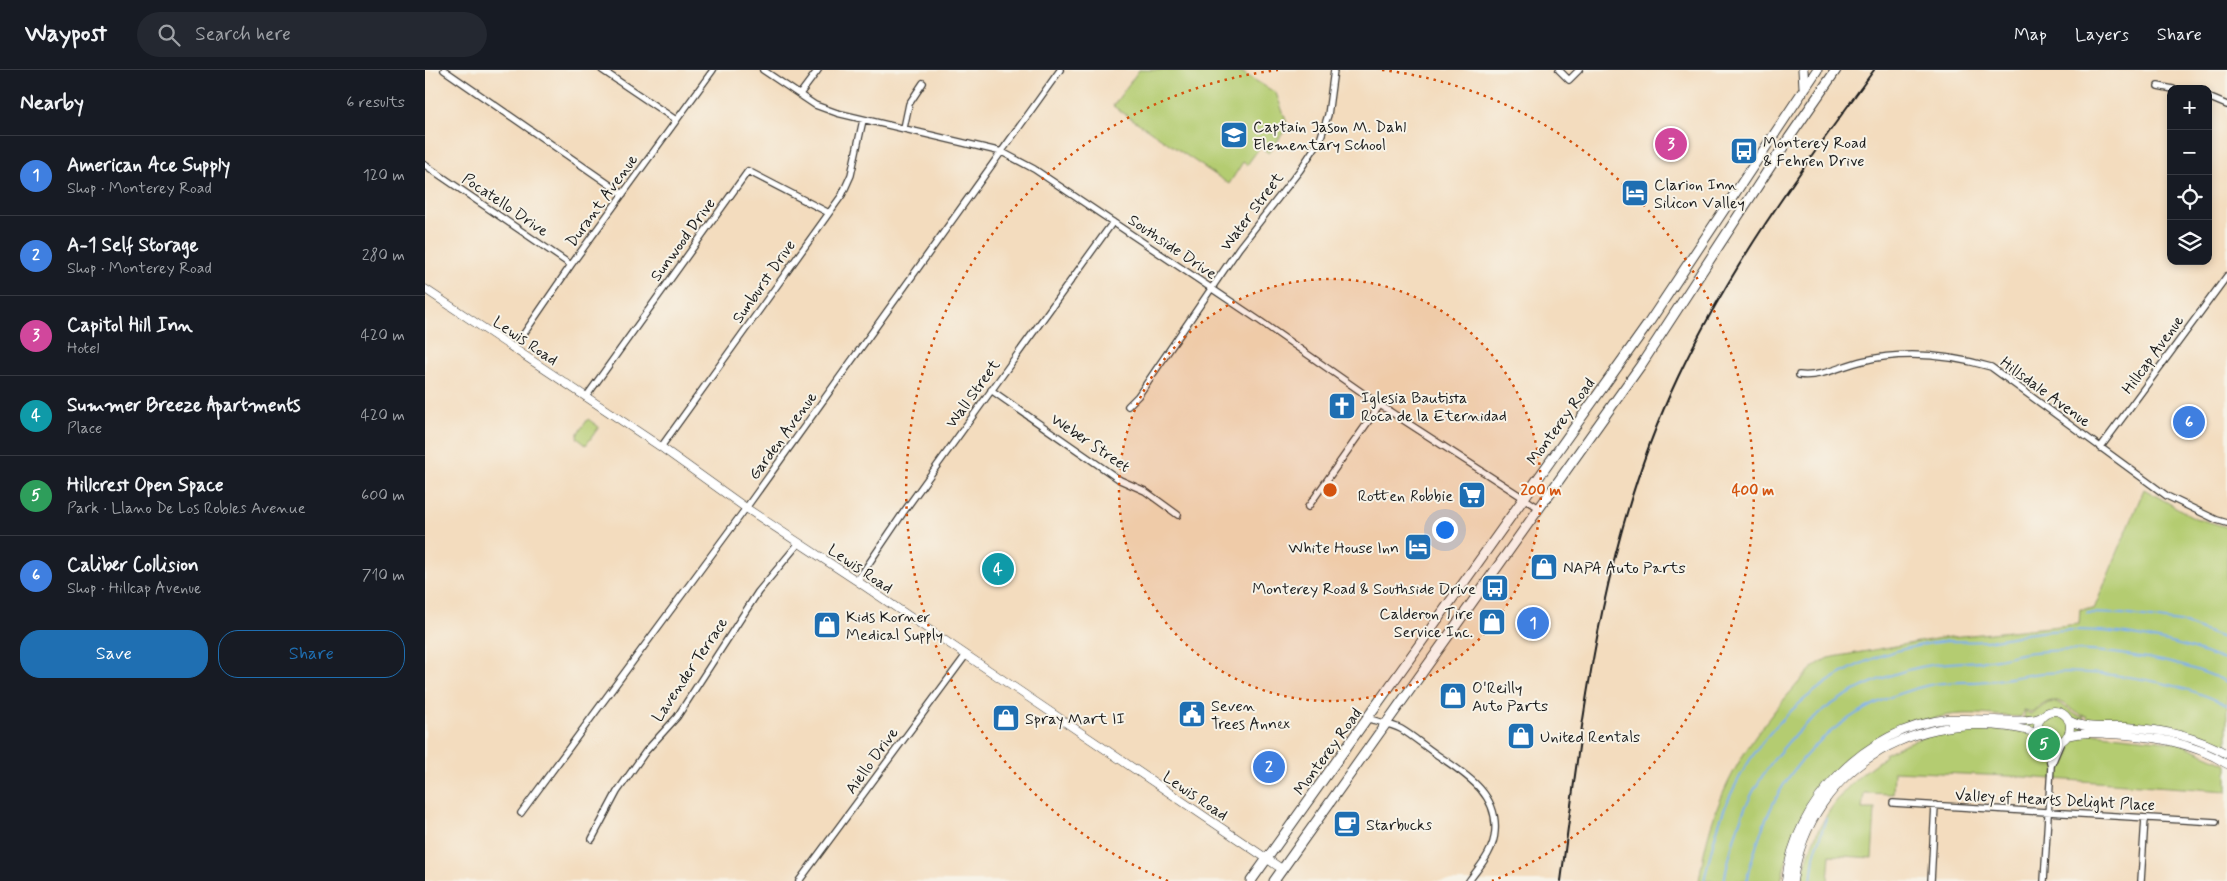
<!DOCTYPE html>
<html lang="en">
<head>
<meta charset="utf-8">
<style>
	:root { --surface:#171b24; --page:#242831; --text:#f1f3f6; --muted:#9ea1a6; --line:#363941; --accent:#1f6fb2 }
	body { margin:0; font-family:Mynerve,sans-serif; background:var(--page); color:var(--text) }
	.controls { position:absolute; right:15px; top:15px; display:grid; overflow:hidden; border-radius:10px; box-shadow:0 2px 8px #0003 }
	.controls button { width:45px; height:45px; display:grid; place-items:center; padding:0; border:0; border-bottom:1px solid var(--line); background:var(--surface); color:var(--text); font:25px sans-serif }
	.you { position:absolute; left:1019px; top:459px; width:18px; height:18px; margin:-12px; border:4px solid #fff; border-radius:50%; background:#1a73e8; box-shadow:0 0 0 8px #1a73e833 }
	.badge { display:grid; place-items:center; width:32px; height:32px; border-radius:50%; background:var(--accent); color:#fff; font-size:16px; font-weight:700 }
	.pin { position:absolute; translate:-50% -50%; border:2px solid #fff; box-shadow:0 1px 5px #0006 }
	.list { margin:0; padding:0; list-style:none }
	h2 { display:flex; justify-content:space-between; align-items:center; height:65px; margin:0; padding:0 20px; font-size:21px }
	h2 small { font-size:16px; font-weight:400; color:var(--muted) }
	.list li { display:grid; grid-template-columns:32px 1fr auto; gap:15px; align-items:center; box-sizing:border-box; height:80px; padding:0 20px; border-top:1px solid var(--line) }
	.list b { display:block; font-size:19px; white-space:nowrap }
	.list p { margin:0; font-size:16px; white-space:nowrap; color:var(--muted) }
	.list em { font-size:16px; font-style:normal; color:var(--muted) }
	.actions { display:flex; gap:10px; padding:15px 20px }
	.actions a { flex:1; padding:11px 0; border:1px solid var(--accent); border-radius:20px; text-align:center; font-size:18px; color:var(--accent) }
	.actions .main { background:var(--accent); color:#fff }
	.icon { flex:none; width:28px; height:28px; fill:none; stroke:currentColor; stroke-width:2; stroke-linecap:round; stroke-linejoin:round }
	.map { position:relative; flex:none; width:1802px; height:811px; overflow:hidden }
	header { display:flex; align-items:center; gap:30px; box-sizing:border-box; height:70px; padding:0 25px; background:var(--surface); border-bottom:1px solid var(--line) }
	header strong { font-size:24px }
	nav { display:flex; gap:28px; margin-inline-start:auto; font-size:18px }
	.search { width:350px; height:45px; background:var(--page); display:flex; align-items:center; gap:12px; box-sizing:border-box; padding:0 18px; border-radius:28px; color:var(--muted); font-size:19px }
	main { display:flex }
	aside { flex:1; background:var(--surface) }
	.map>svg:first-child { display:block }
	.green { fill:#b4cc71; stroke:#687446 }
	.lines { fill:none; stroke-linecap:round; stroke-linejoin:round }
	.stream { stroke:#7fb1eb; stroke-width:2 }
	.minor-casing { stroke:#3c3934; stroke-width:8 }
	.tertiary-casing { stroke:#3c3934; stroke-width:9 }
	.primary-casing { stroke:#3c3934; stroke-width:11 }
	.minor { stroke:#fff; stroke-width:5.5 }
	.tertiary { stroke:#fff; stroke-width:8 }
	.primary { stroke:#fff; stroke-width:9 }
	.rail { stroke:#1c1c1c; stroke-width:2 }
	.ring { fill:none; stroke:#d4530e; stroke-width:2.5; stroke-dasharray:2.5 5 }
	.labels { text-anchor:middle; stroke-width:4; stroke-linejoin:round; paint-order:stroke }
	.poi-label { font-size:16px; fill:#1c1c1c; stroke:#f7f3e8; text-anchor:start }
	.street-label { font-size:16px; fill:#1c1c1c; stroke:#f7f3e8 }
	.centre { fill:#d4530e; stroke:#f7f3e8; stroke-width:2.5 }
	.ring-label { font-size:15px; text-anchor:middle; font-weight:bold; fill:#d4530e; stroke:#f7f3e8; stroke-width:4; stroke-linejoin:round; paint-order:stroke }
</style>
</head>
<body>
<header>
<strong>Waypost</strong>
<div class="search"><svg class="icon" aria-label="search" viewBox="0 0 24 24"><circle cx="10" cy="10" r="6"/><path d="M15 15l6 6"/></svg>Search here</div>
<nav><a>Map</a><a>Layers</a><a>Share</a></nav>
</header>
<main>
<aside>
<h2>Nearby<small>6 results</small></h2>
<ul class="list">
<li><span class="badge" style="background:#3f7fe0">1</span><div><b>American Ace Supply</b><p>Shop · Monterey Road</p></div><em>120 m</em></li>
<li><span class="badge" style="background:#3f7fe0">2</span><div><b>A-1 Self Storage</b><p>Shop · Monterey Road</p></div><em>280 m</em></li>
<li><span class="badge" style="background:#d1479c">3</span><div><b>Capitol Hill Inn</b><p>Hotel</p></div><em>420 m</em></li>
<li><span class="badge" style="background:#0f9aa8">4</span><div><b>Summer Breeze Apartments</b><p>Place</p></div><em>420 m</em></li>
<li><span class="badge" style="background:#2e9e5b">5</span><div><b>Hillcrest Open Space</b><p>Park · Llano De Los Robles Avenue</p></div><em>600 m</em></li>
<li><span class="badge" style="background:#3f7fe0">6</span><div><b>Caliber Collision</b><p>Shop · Hillcap Avenue</p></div><em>710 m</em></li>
</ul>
<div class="actions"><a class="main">Save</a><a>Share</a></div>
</aside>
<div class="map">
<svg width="1802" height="811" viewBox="0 0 1802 811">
	<rect width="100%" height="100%" fill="#f7f3e8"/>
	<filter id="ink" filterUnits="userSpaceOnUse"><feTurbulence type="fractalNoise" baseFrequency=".02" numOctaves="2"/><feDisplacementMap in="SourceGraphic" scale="10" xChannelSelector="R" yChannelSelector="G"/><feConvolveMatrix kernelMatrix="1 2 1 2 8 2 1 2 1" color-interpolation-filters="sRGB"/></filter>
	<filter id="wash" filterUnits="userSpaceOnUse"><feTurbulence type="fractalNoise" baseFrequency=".0096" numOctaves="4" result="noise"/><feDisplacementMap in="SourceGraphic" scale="20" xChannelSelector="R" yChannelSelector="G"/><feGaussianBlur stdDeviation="1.12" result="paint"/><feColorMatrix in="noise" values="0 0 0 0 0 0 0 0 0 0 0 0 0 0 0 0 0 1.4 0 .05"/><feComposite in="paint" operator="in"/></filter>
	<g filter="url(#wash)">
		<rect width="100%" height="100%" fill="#f3dcbe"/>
		<!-- green -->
		<path class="green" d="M714,0h99l38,23 12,33 -19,27 -9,-6 -13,18 -4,-3 -14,22 -116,-78z
			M163,349l11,8 -13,18 -9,-7 1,-5z
			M1719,419l51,29 32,9v222c-43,-24 -91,-26 -139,-28l-1,-5c-15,-1 -20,-17 -35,-15 -8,1 -14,8 -21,11l-6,-2 -4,7c-25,-1 -52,-6 -77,-1 -93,20 -142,74 -163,165h-82c11,-76 38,-126 87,-184 14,-15 23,-30 42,-39l113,-20 138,-14 1,-15h14z
			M1629,632c13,2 18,15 30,15l-1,15 94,10 50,22v27l-218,-15 -115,-5 -1,23 -29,-1 -2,16h13l-3,49 -42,-3 -2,26h-26c9,-52 38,-96 83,-124l-1,-3c28,-15 58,-24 90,-25 16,0 32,2 48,2l3,-19 6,2 17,-11z"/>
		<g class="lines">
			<!-- stream -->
			<path class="stream" d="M1662,543l35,1 58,8 46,17
				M1279,811c7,-32 15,-64 30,-93 34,-69 98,-123 174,-140 12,-3 27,-6 41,-7 12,0 25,1 37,0 22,-2 43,-9 64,-10 57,-5 125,9 177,30
				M1299,811c5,-25 11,-49 21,-73 35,-76 98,-125 180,-142 24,-5 48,-3 72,-7 12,-2 24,-6 37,-7 55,-6 144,6 193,30
				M1322,811c1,-13 6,-24 10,-37 26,-84 86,-139 172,-159 20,-4 40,-2 60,-4 18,-2 35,-6 53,-8 56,-4 134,7 185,32
				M1386,811l3,-25 12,-38"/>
		</g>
	</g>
	<g filter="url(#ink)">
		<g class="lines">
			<!-- minor casing -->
			<g class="minor-casing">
				<path id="minor" d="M19,0l179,124
					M177,0l74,50
					M338,0l52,35 22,8 165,39 32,17 226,152 120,84 159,103
					M1134,0l10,10 10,-10
					M1733,16l15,3
					M375,24l18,-24
					M1783,27l19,8
					M479,58l5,-24 14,-21
					M0,95l146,100
					M89,278l57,-83 142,-195
					M1374,305c21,3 42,-9 63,-14 44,-11 87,-6 129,6l176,129 50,24 10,3
					M566,320l129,90 25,11 33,24
					M161,327l162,-226 81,42
					M703,336l10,-10 101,-148 61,-78 20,-30 8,-25 6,-45
					M236,377l181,-252 9,-20 12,-55
					M1675,378l127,-172
					M883,437l72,-102
					M432,511l48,-71 208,-288
					M944,649c10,3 23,5 32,10 12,7 23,17 35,25 27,19 62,38 59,77 -1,20 -15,35 -26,50
					M1619,669l7,27 -7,115
					M1626,696l11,-26
					M1468,733l323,19
					M96,743l225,-305 314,-438
					M167,769l25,-47 29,-41 31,-34 81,-125 41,-49
					M374,811l167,-226
					M1506,811l4,-76
					M1716,811l4,-63"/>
			</g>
			<!-- tertiary casing -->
			<g class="tertiary-casing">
				<path id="tertiary" d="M0,219l236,158 85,61 111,73 425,288
					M1613 657a16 16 0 1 1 32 0a16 16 0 1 1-32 0Z
					M1643,650c18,10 38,6 58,7 35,2 70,9 101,27
					M1642,666c14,-4 27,-3 42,-2 42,2 81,7 118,30
					M1361,811c8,-80 81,-153 161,-162 21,-2 82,6 94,-2
					M1368,811c17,-119 135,-179 245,-148"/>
			</g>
			<!-- primary casing -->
			<g class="primary-casing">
				<path id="primary" d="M1378,0l1,17
					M826,811l397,-557 169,-254
					M849,811l367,-516 148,-227 47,-68"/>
			</g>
			<!-- minor -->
			<use href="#minor" class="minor"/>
			<!-- tertiary -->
			<use href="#tertiary" class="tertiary"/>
			<!-- primary -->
			<use href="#primary" class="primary"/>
			<!-- rail -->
			<path class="rail" d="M1136,811c23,-174 41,-343 117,-504 53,-112 123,-207 196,-307"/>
		</g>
	</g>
	<!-- distance rings -->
	<circle cx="905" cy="420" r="211" fill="#d4530e" fill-opacity=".12"/>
	<g class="ring">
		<circle cx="905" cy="420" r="211"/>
		<path d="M743 811A423 423 0 0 1 853 0M957 0A423 423 0 0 1 1067 811"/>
	</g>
	<!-- icons -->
	<defs>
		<g id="school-square" transform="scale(1.4375)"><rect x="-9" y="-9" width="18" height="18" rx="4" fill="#1f6fb2" stroke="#f7f3e8"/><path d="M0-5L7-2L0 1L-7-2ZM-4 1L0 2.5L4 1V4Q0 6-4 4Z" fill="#fff"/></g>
		<g id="bus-square" transform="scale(1.4375)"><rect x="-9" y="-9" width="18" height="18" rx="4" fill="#1f6fb2" stroke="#f7f3e8"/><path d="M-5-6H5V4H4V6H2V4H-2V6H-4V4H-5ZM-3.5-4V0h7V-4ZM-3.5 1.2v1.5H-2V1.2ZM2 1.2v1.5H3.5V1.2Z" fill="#fff"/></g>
		<g id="hotel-square" transform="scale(1.4375)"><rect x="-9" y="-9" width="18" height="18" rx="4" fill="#1f6fb2" stroke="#f7f3e8"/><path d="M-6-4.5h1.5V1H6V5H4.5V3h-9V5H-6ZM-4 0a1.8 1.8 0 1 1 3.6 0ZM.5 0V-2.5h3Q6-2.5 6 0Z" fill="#fff"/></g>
		<g id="church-square" transform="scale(1.4375)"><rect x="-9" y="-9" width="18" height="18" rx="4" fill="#1f6fb2" stroke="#f7f3e8"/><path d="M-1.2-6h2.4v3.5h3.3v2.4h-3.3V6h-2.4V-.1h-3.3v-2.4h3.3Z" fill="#fff"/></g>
		<g id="supermarket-square" transform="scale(1.4375)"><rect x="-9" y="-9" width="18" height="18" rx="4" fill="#1f6fb2" stroke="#f7f3e8"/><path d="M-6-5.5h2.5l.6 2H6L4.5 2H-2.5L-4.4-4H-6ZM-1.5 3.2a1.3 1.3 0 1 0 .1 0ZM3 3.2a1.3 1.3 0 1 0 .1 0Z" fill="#fff"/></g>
		<g id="shop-square" transform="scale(1.4375)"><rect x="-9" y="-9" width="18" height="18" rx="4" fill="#1f6fb2" stroke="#f7f3e8"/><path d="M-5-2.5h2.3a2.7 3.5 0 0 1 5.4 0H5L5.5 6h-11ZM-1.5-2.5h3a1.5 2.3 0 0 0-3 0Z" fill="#fff"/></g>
		<g id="civic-square" transform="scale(1.4375)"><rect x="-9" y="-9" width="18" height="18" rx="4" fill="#1f6fb2" stroke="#f7f3e8"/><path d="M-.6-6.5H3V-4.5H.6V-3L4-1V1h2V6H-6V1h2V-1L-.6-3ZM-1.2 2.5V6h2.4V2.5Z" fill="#fff"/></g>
		<g id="cafe-square" transform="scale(1.4375)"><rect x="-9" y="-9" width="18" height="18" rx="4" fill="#1f6fb2" stroke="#f7f3e8"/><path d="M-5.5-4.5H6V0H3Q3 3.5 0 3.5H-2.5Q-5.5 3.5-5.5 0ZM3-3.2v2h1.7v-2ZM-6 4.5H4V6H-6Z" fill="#fff"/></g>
	</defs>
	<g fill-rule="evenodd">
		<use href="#school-square" x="809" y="65"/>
		<use href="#bus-square" x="1319" y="81"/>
		<use href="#hotel-square" x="1210" y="123"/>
		<use href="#church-square" x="917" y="336"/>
		<use href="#supermarket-square" x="1047" y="425"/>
		<use href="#hotel-square" x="993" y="477"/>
		<use href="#shop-square" x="1119" y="497"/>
		<use href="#bus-square" x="1070" y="518"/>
		<use href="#shop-square" x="1067" y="552"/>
		<use href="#shop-square" x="402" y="555"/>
		<use href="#shop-square" x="1028" y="626"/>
		<use href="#civic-square" x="767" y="644"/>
		<use href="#shop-square" x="581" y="648"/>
		<use href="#shop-square" x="1096" y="666"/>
		<use href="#cafe-square" x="922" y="754"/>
	</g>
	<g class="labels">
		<!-- poi labels -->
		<g class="poi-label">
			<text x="828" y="62">Captain Jason M. Dahl<tspan x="828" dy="18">Elementary School</tspan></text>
			<text x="1338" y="78">Monterey Road<tspan x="1338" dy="18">&amp; Fehren Drive</tspan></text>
			<text x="1229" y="120">Clarion Inn<tspan x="1229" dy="18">Silicon Valley</tspan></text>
			<text x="936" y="333">Iglesia Bautista<tspan x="936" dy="18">Roca de la Eternidad</tspan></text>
			<text x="1028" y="431" text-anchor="end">Rotten Robbie</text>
			<text x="974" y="483" text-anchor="end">White House Inn</text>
			<text x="1138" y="503">NAPA Auto Parts</text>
			<text x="1051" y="524" text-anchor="end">Monterey Road &amp; Southside Drive</text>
			<text x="1048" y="549" text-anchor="end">Calderon Tire<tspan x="1048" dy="18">Service Inc.</tspan></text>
			<text x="421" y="552">Kids Korner<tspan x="421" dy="18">Medical Supply</tspan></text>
			<text x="1047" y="623">O'Reilly<tspan x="1047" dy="18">Auto Parts</tspan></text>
			<text x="786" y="641">Seven<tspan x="786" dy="18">Trees Annex</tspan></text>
			<text x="600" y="654">Spray Mart II</text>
			<text x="1115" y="672">United Rentals</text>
			<text x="941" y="760">Starbucks</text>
		</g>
		<!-- street labels -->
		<g class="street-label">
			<text transform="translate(176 130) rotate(-54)" y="6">Durant Avenue</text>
			<text transform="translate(81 134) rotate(34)" y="6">Pocatello Drive</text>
			<text transform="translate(826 141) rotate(-53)" y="6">Water Street</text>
			<text transform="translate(257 169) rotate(-54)" y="6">Sunwood Drive</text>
			<text transform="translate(748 176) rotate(34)" y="6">Southside Drive</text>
			<text transform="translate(338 211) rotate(-55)" y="6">Sunburst Drive</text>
			<text transform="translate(101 270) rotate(34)" y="6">Lewis Road</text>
			<text transform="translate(1727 284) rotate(-54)" y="6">Hillcap Avenue</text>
			<text transform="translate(1621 321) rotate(36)" y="6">Hillsdale Avenue</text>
			<text transform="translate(547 323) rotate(-54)" y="6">Wall Street</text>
			<text transform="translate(1135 351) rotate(-54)" y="6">Monterey Road</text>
			<text transform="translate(357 365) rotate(-54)" y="6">Garden Avenue</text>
			<text transform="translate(666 372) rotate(34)" y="6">Weber Street</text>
			<text transform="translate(436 498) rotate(34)" y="6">Lewis Road</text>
			<text transform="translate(264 599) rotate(-56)" y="6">Lavender Terrace</text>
			<text transform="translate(902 681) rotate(-54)" y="6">Monterey Road</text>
			<text transform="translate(446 690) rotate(-54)" y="6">Aiello Drive</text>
			<text transform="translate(771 725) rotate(34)" y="6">Lewis Road</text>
			<text transform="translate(1630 729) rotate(3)" y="6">Valley of Hearts Delight Place</text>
		</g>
	</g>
	<circle cx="905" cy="420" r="8" class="centre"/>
	<g class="ring-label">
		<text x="1116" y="425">200 m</text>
		<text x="1328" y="425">400 m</text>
	</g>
</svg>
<div class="controls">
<button>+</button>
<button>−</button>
<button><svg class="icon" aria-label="locate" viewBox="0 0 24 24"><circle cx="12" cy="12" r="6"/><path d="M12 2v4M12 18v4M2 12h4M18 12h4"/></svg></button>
<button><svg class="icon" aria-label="layers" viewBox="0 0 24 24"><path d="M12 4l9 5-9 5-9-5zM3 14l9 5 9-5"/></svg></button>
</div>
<div class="you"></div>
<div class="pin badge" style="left:1108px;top:553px;background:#3f7fe0">1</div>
<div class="pin badge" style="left:844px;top:697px;background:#3f7fe0">2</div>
<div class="pin badge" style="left:1246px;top:74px;background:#d1479c">3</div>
<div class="pin badge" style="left:573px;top:499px;background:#0f9aa8">4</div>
<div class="pin badge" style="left:1619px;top:674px;background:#2e9e5b">5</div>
<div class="pin badge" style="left:1764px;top:352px;background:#3f7fe0">6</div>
</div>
</main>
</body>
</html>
